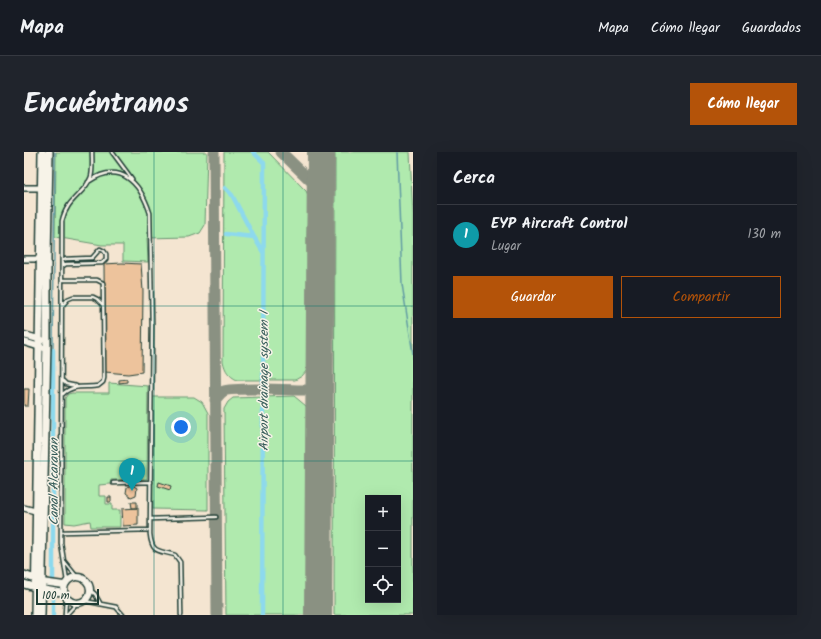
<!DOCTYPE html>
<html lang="es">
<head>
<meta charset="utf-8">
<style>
	:root { --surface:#171b24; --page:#20242c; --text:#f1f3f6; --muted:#9ea1a6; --line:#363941; --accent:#b45309 }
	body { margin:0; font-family:Kalam,sans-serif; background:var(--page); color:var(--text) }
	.controls { position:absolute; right:12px; bottom:12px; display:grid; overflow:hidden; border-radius:0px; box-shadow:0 4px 16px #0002 }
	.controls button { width:36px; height:36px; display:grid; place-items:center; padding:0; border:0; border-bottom:1px solid var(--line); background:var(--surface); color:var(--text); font:20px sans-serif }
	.scale { position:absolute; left:12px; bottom:10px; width:63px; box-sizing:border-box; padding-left:4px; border:2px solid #1f3d34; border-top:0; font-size:11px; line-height:14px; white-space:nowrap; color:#1f3d34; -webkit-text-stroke:3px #f7f3e8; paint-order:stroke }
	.you { position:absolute; left:157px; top:275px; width:14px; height:14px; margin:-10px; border:3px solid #fff; border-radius:50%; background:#1a73e8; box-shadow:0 0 0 6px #1a73e833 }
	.badge { display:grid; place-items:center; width:26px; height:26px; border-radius:50%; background:var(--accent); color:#fff; font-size:13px; font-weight:700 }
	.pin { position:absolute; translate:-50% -33px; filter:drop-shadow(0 1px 2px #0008) }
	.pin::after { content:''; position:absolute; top:21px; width:14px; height:12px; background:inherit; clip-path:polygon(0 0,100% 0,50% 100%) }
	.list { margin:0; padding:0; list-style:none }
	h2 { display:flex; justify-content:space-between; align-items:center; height:52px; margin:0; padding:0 16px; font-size:17px }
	h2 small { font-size:13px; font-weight:400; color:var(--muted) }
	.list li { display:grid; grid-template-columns:26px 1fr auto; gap:12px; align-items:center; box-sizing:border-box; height:60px; padding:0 16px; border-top:1px solid var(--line) }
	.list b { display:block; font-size:15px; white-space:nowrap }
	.list p { margin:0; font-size:13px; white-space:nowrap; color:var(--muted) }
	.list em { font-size:13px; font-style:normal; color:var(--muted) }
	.actions { display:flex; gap:8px; padding:12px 16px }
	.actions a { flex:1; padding:9px 0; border:1px solid var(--accent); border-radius:0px; text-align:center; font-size:14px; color:var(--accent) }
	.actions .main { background:var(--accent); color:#fff }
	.icon { flex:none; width:22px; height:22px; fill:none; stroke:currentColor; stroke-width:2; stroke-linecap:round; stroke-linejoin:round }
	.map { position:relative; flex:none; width:389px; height:463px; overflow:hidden; border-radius:0px }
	header { display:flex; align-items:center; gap:24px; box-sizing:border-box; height:56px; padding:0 20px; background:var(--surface); border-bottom:1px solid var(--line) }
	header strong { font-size:19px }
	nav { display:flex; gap:22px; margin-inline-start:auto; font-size:14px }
	.intro { display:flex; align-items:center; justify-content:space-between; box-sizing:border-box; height:96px; padding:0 24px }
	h1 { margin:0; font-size:28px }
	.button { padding:10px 18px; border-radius:0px; background:var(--accent); color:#fff; font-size:14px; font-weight:700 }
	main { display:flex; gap:24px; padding:0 24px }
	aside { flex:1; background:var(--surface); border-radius:0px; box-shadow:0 4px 16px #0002 }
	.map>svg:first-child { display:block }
	.green { fill:#b0eaae; stroke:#689471; fill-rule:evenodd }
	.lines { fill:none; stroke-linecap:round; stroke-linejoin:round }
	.stream { stroke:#619ba3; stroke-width:1.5 }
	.canal { stroke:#8dd9ed; stroke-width:4.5 }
	.taxiway { stroke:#8a9182; stroke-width:11 }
	.runway { stroke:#8a9182; stroke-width:28 }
	.building { fill:#edc39c; stroke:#1f3d34 }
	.service-casing { stroke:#1f3d34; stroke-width:5.5 }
	.minor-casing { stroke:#1f3d34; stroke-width:8 }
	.tertiary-casing { stroke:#1f3d34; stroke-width:9 }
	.secondary-casing { stroke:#1f3d34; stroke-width:10 }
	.service { stroke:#f7f3e8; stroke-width:2.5 }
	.minor { stroke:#f7f3e8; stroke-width:5 }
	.tertiary { stroke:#f7f3e8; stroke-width:6 }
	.secondary { stroke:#f7f3e8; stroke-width:7 }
	.grid { fill:none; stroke:#0f766e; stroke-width:1; stroke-opacity:0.55 }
	.labels { text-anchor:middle; stroke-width:3; stroke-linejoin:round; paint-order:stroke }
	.water-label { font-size:13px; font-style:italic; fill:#355c59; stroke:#f7f3e8 }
</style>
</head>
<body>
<header>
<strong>Mapa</strong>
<nav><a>Mapa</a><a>Cómo llegar</a><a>Guardados</a></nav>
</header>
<div class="intro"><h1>Encuéntranos</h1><a class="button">Cómo llegar</a></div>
<main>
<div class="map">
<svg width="389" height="463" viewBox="0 0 389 463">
	<rect width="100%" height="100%" fill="#f4e5d1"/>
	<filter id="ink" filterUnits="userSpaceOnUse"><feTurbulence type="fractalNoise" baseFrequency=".025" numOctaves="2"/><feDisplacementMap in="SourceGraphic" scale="8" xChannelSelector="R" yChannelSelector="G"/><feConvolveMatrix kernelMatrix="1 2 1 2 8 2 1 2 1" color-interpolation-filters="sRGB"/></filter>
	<g filter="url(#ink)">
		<!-- green -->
		<path class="green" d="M32,0h151l-2,73 -5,8 -11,4 -42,1 1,24 -25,-1v-16h-21l-47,-8z
			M200,0h44l38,39 2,4 -1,40 1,134 -6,7 -7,4h-58c-8,-4 -12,-9 -14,-19z
			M311,0h75l3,64v399h-79zM344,346h30v102h-30z
			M85,231l39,3 -1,93 -36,1 -1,4 -11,1v11h7v8h6v6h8v17h-29l-1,-6 -16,3 -9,-1v-125l3,-4 4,-1h37z
			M270,244l12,10 3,7 -1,137 1,65h-83l-2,-206 4,-7 5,-4z
			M129,245h41l8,5 6,11v97l-55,-1z"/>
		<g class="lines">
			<!-- stream -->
			<path class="stream" d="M373,0l5,132 11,70
				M29,198l2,-198"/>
			<!-- canal -->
			<path class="canal" d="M229,0l11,11 -2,452
				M201,36l7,7 22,42
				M202,82l28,3 9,15
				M29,198v265"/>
			<!-- taxiway -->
			<path class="taxiway" d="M190,0l3,463
				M257,0l34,33 5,8
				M284,238l8,-5 4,-7
				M191,248c3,-3 5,-7 9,-9 8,-4 70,-1 84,-1l5,2 7,9"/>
			<!-- runway -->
			<path class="runway" d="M294,463l3,-463"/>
		</g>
		<!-- building -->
		<path class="building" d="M98,111l19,1 2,27 -1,81 -14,2 -23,-2 -1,-108z
			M103,227v3l-8,1v-3z
			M0,237h5l-1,17h-4z
			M135,330l12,4 -1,4 -12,-4z
			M108,333l5,3 -1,7 -5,2 -5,-4 1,-6z
			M84,345h3v5h-3z
			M107,350h6v6h-5z
			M114,356v17l-15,1 -1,-17z"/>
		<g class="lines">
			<!-- service casing -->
			<g class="service-casing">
				<path id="service" d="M88,0l20,27
					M64,30c32,-22 52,0 62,31l2,112 -2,209c2,20 9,16 25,21l5,7 1,53
					M38,109l4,-2 26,-1 8,-9 4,2 2,3v5l-4,4 -36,1 -3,2
					M38,128h35l6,3 1,95 -1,4 -5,4c-13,2 -25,-2 -35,8
					M38,154l6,-7 5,-2h20l4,2 6,6
					M39,229l3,3 10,2
					M89,331l38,-1
					M126,367l66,-2
					M38,380l88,-2
					M40,409l13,16
					M43,429l-6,-38 1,-322c5,-23 22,-26 29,-44 2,-7 1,-17 1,-25
					M66,438l5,4 5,9
					M61,449l31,6 7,8
					M41,463l1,-17
					M42,463l11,-12"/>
			</g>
			<!-- minor casing -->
			<g class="minor-casing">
				<path id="minor" d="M0,36h18
					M0,107h17
					M0,356l15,4"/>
			</g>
			<!-- tertiary casing -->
			<g class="tertiary-casing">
				<path id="tertiary" d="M0,183l18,5
					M0,190l23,7
					M40 438a13 13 0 1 1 26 0a13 13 0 1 1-26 0Z
					M18,430l22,3
					M18,437l22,4"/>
			</g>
			<!-- secondary casing -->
			<g class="secondary-casing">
				<path id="secondary" d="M0,423l14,5
					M0,432l14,4
					M11,463l7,-463
					M17,463l6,-273v-84l2,-106"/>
			</g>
			<!-- service -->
			<use href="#service" class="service"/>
			<!-- minor -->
			<use href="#minor" class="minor"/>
			<!-- tertiary -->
			<use href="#tertiary" class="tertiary"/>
			<!-- secondary -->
			<use href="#secondary" class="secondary"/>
		</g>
	</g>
	<!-- grid -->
	<path class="grid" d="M130,0v463M259,0v463M0,154h389M0,309h389"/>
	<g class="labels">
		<!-- water labels -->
		<g class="water-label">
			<text transform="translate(239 229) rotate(-90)" y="5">Airport drainage system I</text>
			<text transform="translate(29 330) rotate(-90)" y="5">Canal Alcaravan</text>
		</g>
	</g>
</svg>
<div class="controls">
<button>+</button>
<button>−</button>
<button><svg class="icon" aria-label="locate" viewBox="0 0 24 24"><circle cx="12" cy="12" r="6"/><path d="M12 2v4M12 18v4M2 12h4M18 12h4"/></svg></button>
</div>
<div class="scale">100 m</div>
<div class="you"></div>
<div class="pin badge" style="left:108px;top:339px;background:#0f9aa8">1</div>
</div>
<aside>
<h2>Cerca<small></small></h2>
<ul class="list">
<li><span class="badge" style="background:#0f9aa8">1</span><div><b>EYP Aircraft Control</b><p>Lugar</p></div><em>130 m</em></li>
</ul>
<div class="actions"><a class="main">Guardar</a><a>Compartir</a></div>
</aside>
</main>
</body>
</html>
